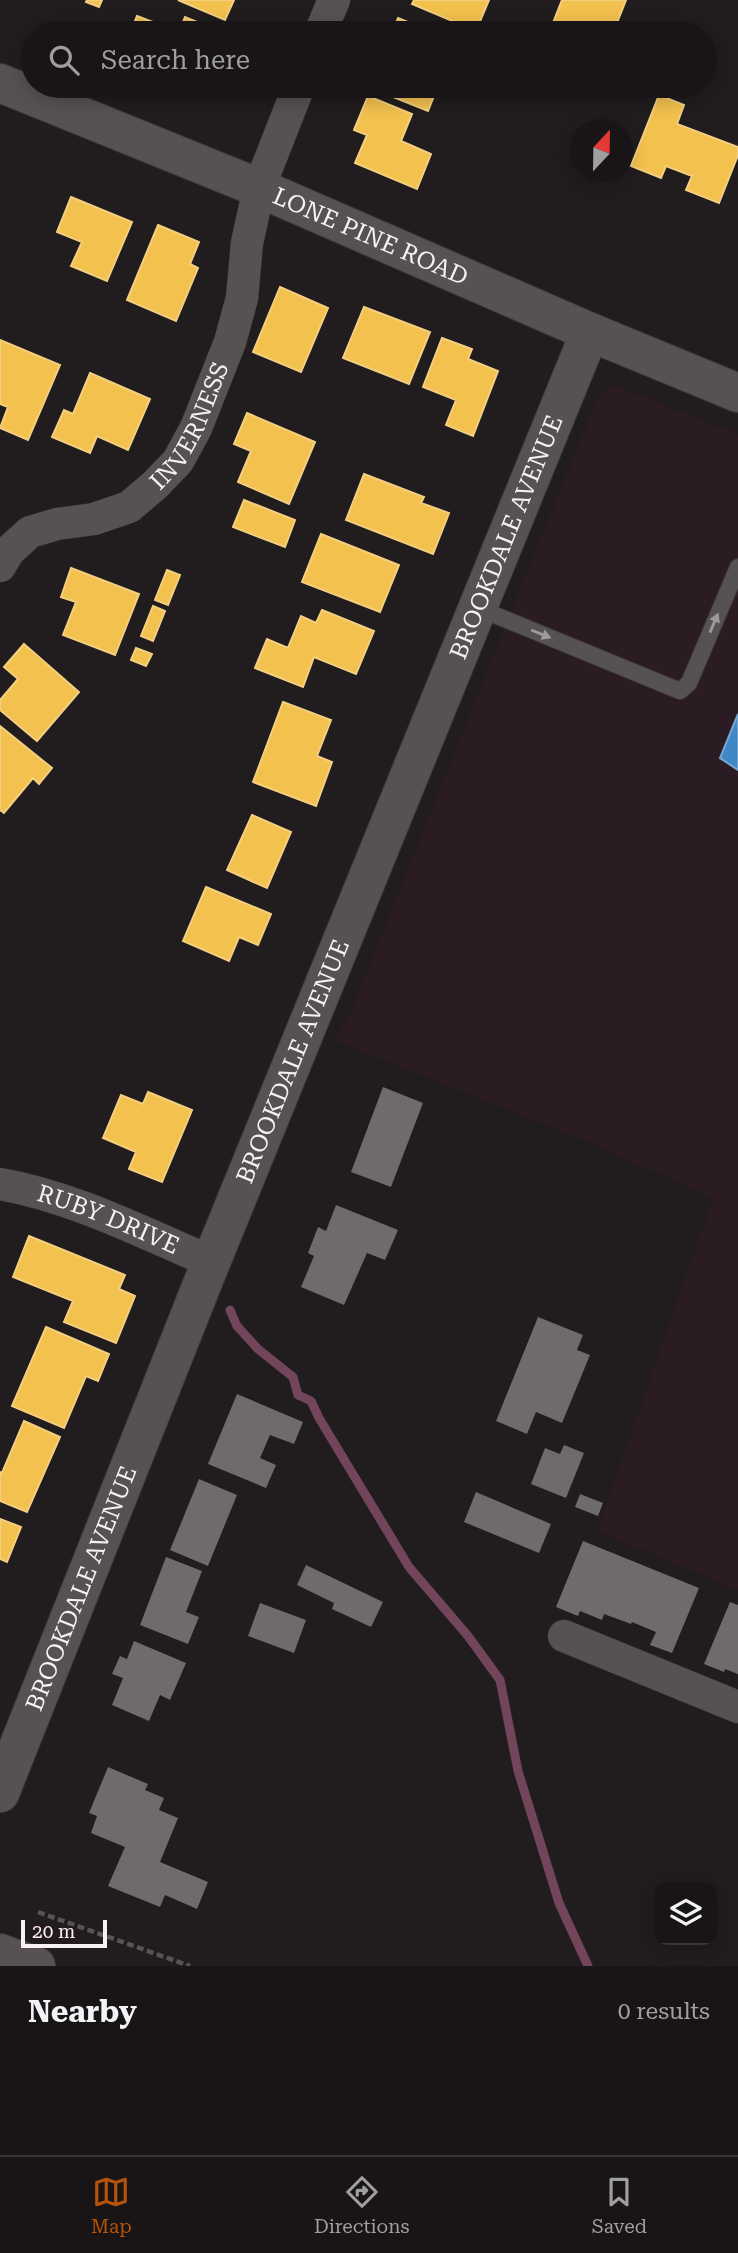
<!DOCTYPE html>
<html lang="en">
<head>
<meta charset="utf-8">
<style>
	:root { --surface:#191516; --page:#262223; --text:#f1f3f6; --muted:#9f9fa1; --line:#373435; --accent:#b45309 }
	body { margin:0; font-family:"Roboto Serif",serif; background:var(--page); color:var(--text) }
	.controls { position:absolute; right:21px; bottom:21px; display:grid; overflow:hidden; border-radius:14px; box-shadow:0 4px 18px #0003 }
	.controls button { width:63px; height:63px; display:grid; place-items:center; padding:0; border:0; border-bottom:2px solid var(--line); background:var(--surface); color:var(--text); font:35px sans-serif }
	.compass { position:absolute; left:570px; top:119px; width:63px; height:63px; border-radius:50%; background:var(--surface); box-shadow:0 4px 18px #0003; rotate:22deg }
	.scale { position:absolute; left:21px; bottom:18px; width:86px; box-sizing:border-box; padding-left:7px; border:4px solid #f8f0f3; border-top:0; font-size:19px; line-height:24px; white-space:nowrap; color:#f8f0f3; -webkit-text-stroke:5px #24191e; paint-order:stroke }
	.list { margin:0; padding:0; list-style:none }
	h2 { display:flex; justify-content:space-between; align-items:center; height:91px; margin:0; padding:0 28px; font-size:30px }
	h2 small { font-size:23px; font-weight:400; color:var(--muted) }
	.icon { flex:none; width:38px; height:38px; fill:none; stroke:currentColor; stroke-width:2; stroke-linecap:round; stroke-linejoin:round }
	.map { position:relative; flex:none; width:738px; height:1966px; overflow:hidden }
	.search { position:absolute; background:var(--surface); box-shadow:0 4px 18px #0003; left:21px; right:21px; top:21px; height:77px; display:flex; align-items:center; gap:18px; box-sizing:border-box; padding:0 24px; border-radius:38px; color:var(--muted); font-size:26px }
	.sheet { height:189px; background:var(--surface) }
	nav { display:flex; justify-content:space-around; align-items:center; box-sizing:border-box; height:98px; border-top:2px solid var(--line); background:var(--surface); font-size:19px; color:var(--muted) }
	nav a { display:grid; justify-items:center; gap:4px }
	nav .on { color:var(--accent) }
	.map>svg:first-child { display:block }
	.built { fill:#2b1b22 }
	.homes { fill:#f2c14e; stroke:#f4cf80; stroke-width:2 }
	.schools { fill:#3f88c5; stroke:#76a7d3; stroke-width:2 }
	.lines { fill:none; stroke-linecap:round; stroke-linejoin:round }
	.stream { stroke:#72455a; stroke-width:9 }
	.building { fill:#6f6a6c }
	.service-casing { stroke:#3d383a; stroke-width:18 }
	.minor-casing { stroke:#3d383a; stroke-width:33 }
	.tertiary-casing { stroke:#3d383a; stroke-width:40 }
	.secondary-casing { stroke:#3d383a; stroke-width:40 }
	.path { stroke:#585456; stroke-width:4.5; stroke-dasharray:7 3.5; stroke-linecap:butt }
	.service { stroke:#565153; stroke-width:16 }
	.minor { stroke:#565153; stroke-width:32 }
	.tertiary { stroke:#565153; stroke-width:38 }
	.secondary { stroke:#575154; stroke-width:38 }
	.oneway { fill:#9f999b }
	.labels { text-anchor:middle; stroke-width:7; stroke-linejoin:round; paint-order:stroke }
	.street-label { font-size:24px; fill:#f8f0f3; stroke:#24191e }
</style>
</head>
<body>
<div class="map">
<svg width="738" height="1966" viewBox="0 0 738 1966">
	<rect width="100%" height="100%" fill="#211c1e"/>
	<!-- built -->
	<path class="built" d="M615,385l123,49v1156l-141,-59 116,-333 -126,-56 -253,-102 16,-26 246,-613 5,-9z"/>
	<!-- homes -->
	<path class="homes" d="M87,0h15l-3,7 -13,-5z
		M178,0h56l-9,20z
		M414,0h75l-13,31 -64,-27z
		M562,0h64l-13,33h-64z
		M137,16l42,16 6,-15 32,13 -2,3h-85z
		M398,18l36,15h-42z
		M193,86h22l-3,7z
		M392,86h46l-10,25 -40,-16z
		M562,86h30l-4,10z
		M659,95l25,10 -7,19 61,23v8l-19,48 -33,-13 6,-14 -26,-10 -5,12 -30,-12z
		M368,96l44,18 -11,27 30,13 -14,35 -62,-26 12,-28 -13,-5z
		M71,197l61,25 -25,59 -36,-15 11,-24 -25,-10z
		M158,225l41,17 -9,22 8,4 -22,53 -49,-21z
		M280,287l48,21 -27,64 -48,-20z
		M364,307l66,25 -21,52 -66,-26z
		M442,338l30,11 -4,10 30,12 -25,65 -27,-11 10,-25 -33,-13z
		M0,340l60,25 -32,75 -28,-12 8,-21 -8,-3z
		M90,373l60,26 -22,51 -31,-14 -7,17 -38,-16 12,-27 9,4z
		M247,413l68,29 -26,62 -51,-22 13,-31 -17,-7z
		M364,474l60,23 -3,6 28,10 -16,41 -87,-34z
		M244,500l51,20 -10,27 -52,-20z
		M321,534l78,31 -19,47 -78,-30z
		M71,568l68,26 -24,61 -52,-20 13,-33 -15,-5z
		M167,570l13,5 -12,30 -13,-5z
		M153,606l12,5 -12,30 -12,-5z
		M322,610l52,21 -18,43 -42,-17 -11,30 -48,-19 12,-29 21,9 13,-32 15,7z
		M24,644l55,48 -42,49 -37,-31v-10l18,-21 -14,-12z
		M136,648l16,6 -6,12 -15,-6z
		M283,702l48,18 -14,36 15,6 -16,44 -63,-24z
		M0,726l52,42 -13,16 -6,-6 -29,35 -4,-3z
		M252,815l39,17 -24,56 -40,-18z
		M206,887l65,27 -13,31 -19,-8 -10,24 -46,-20z
		M148,1092l44,18 -30,72 -33,-13 7,-17 -33,-14 18,-43 22,9z
		M29,1236l96,39 -6,14 16,7 -19,47 -52,-21 9,-21 -60,-24z
		M46,1327l63,27 -11,27 -12,-5 -22,52 -52,-22z
		M24,1421l36,16 -33,75 -27,-11v-29l2,1z
		M0,1519l21,8 -14,35 -7,-3z"/>
	<!-- schools -->
	<path class="schools" d="M738,714v56l-18,-12z"/>
	<g class="lines">
		<!-- stream -->
		<path class="stream" d="M230,1310l7,16 21,23 35,28 5,18 13,6 8,17 90,149 59,69 32,44 18,91 41,132 29,63"/>
	</g>
	<!-- building -->
	<path class="building" d="M383,1087l40,16 -32,84 -40,-15z
		M336,1205l62,25 -13,30 -18,-7 -23,52 -43,-18 13,-31 -6,-3 10,-26 8,4z
		M538,1317l45,18 -6,15 13,5 -28,68 -26,-11 -9,22 -31,-13z
		M237,1394l66,28 -9,22 -24,-9 -10,23 16,7 -10,23 -58,-24z
		M564,1445l20,8 -18,45 -35,-14 14,-36 15,6z
		M199,1479l38,16 -29,71 -38,-16z
		M476,1492l75,32 -12,29 -75,-31z
		M580,1494l23,9 -5,13 -23,-9z
		M583,1541l116,47 -27,65 -22,-8 6,-13 -24,-10 -1,2 -27,-10 -2,6 -22,-9 -2,5 -22,-9z
		M166,1557l36,14 -16,41 13,5 -11,27 -48,-19z
		M306,1565l77,37 -12,25 -39,-18 2,-6 -37,-18z
		M730,1602l8,3v69l-13,-5 -1,3 -20,-8z
		M260,1603l46,17 -12,33 -46,-17z
		M134,1641l52,22 -16,37 -10,-5 -11,26 -37,-16 11,-27 -11,-4 8,-18 7,3z
		M108,1767l40,17 -3,6 19,8 -5,12 19,8 -18,44 48,20 -11,27 -32,-14 -5,12 -52,-21 17,-39 -34,-14 6,-17 -8,-3z"/>
	<g class="lines">
		<!-- service casing -->
		<g class="service-casing">
			<path id="service" d="M478,608l202,83 9,-8 49,-116"/>
		</g>
		<!-- minor casing -->
		<g class="minor-casing">
			<g id="minor">
				<path d="M320,33l14,-33"/>
				<path id="s1" d="M0,566l9,-15 21,-19 27,-8 37,-5 35,-12 26,-22 23,-24 18,-33 34,-86 12,-44 5,-55 12,-55 40,-102"/>
				<path id="s2" d="M0,1184c74,13 143,49 212,78"/>
				<path d="M564,1636l174,71"/>
			</g>
		</g>
		<!-- tertiary casing -->
		<g class="tertiary-casing">
			<g id="tertiary">
				<path id="s3" d="M0,83l259,105 331,144 148,61"/>
				<path id="s4" d="M0,1793l205,-516 385,-945"/>
			</g>
		</g>
		<!-- secondary casing -->
		<g class="secondary-casing">
			<path id="secondary" d="M0,1953l36,13"/>
		</g>
		<!-- path -->
		<path class="path" d="M38,1912l152,54"/>
		<!-- service -->
		<use href="#service" class="service"/>
		<!-- minor -->
		<use href="#minor" class="minor"/>
		<!-- tertiary -->
		<use href="#tertiary" class="tertiary"/>
		<!-- secondary -->
		<use href="#secondary" class="secondary"/>
	</g>
	<!-- one-way arrows -->
	<defs><path id="oneway-solid" d="M-6-.8H1V-3.2L6.5 0L1 3.2V.8H-6Z" transform="scale(1.75)"/></defs>
	<g class="oneway">
		<use href="#oneway-solid" transform="translate(714 623) rotate(-67)"/>
		<use href="#oneway-solid" transform="translate(541 634) rotate(22)"/>
	</g>
	<g class="labels">
		<!-- street labels -->
		<g class="street-label">
			<text dy="8" stroke="none"><textPath href="#s3" startOffset="401">LONE PINE ROAD</textPath></text>
			<text dy="8" stroke="none"><textPath href="#s1" startOffset="252">INVERNESS</textPath></text>
			<text dy="8" stroke="none"><textPath href="#s4" startOffset="1354">BROOKDALE AVENUE</textPath></text>
			<text dy="8" stroke="none"><textPath href="#s4" startOffset="788">BROOKDALE AVENUE</textPath></text>
			<text dy="8" stroke="none"><textPath href="#s2" startOffset="114">RUBY DRIVE</textPath></text>
			<text dy="8" stroke="none"><textPath href="#s4" startOffset="220">BROOKDALE AVENUE</textPath></text>
		</g>
	</g>
</svg>
<div class="controls">
<button><svg class="icon" aria-label="layers" viewBox="0 0 24 24"><path d="M12 4l9 5-9 5-9-5zM3 14l9 5 9-5"/></svg></button>
</div>
<svg class="compass" viewBox="-18 -18 36 36"><path d="M0-13l5 13h-10z" fill="#e53935"/><path d="M0 13l5-13h-10z" fill="#9f9fa1"/></svg>
<div class="scale">20 m</div>
<div class="search"><svg class="icon" aria-label="search" viewBox="0 0 24 24"><circle cx="10" cy="10" r="6"/><path d="M15 15l6 6"/></svg>Search here</div>
</div>
<section class="sheet">
<h2>Nearby<small>0 results</small></h2>
<ul class="list">
</ul>
</section>
<nav>
<a class="on"><svg class="icon" aria-label="map" viewBox="0 0 24 24"><path d="M3 6l6-2 6 2 6-2v14l-6 2-6-2-6 2zM9 4v14M15 6v14"/></svg>Map</a>
<a><svg class="icon" aria-label="directions" viewBox="0 0 24 24"><path d="M12 3l9 9-9 9-9-9zM9 14v-3h6M13 9l2 2-2 2"/></svg>Directions</a>
<a><svg class="icon" aria-label="saved" viewBox="0 0 24 24"><path d="M7 4h10v16l-5-4-5 4z"/></svg>Saved</a>
</nav>
</body>
</html>
